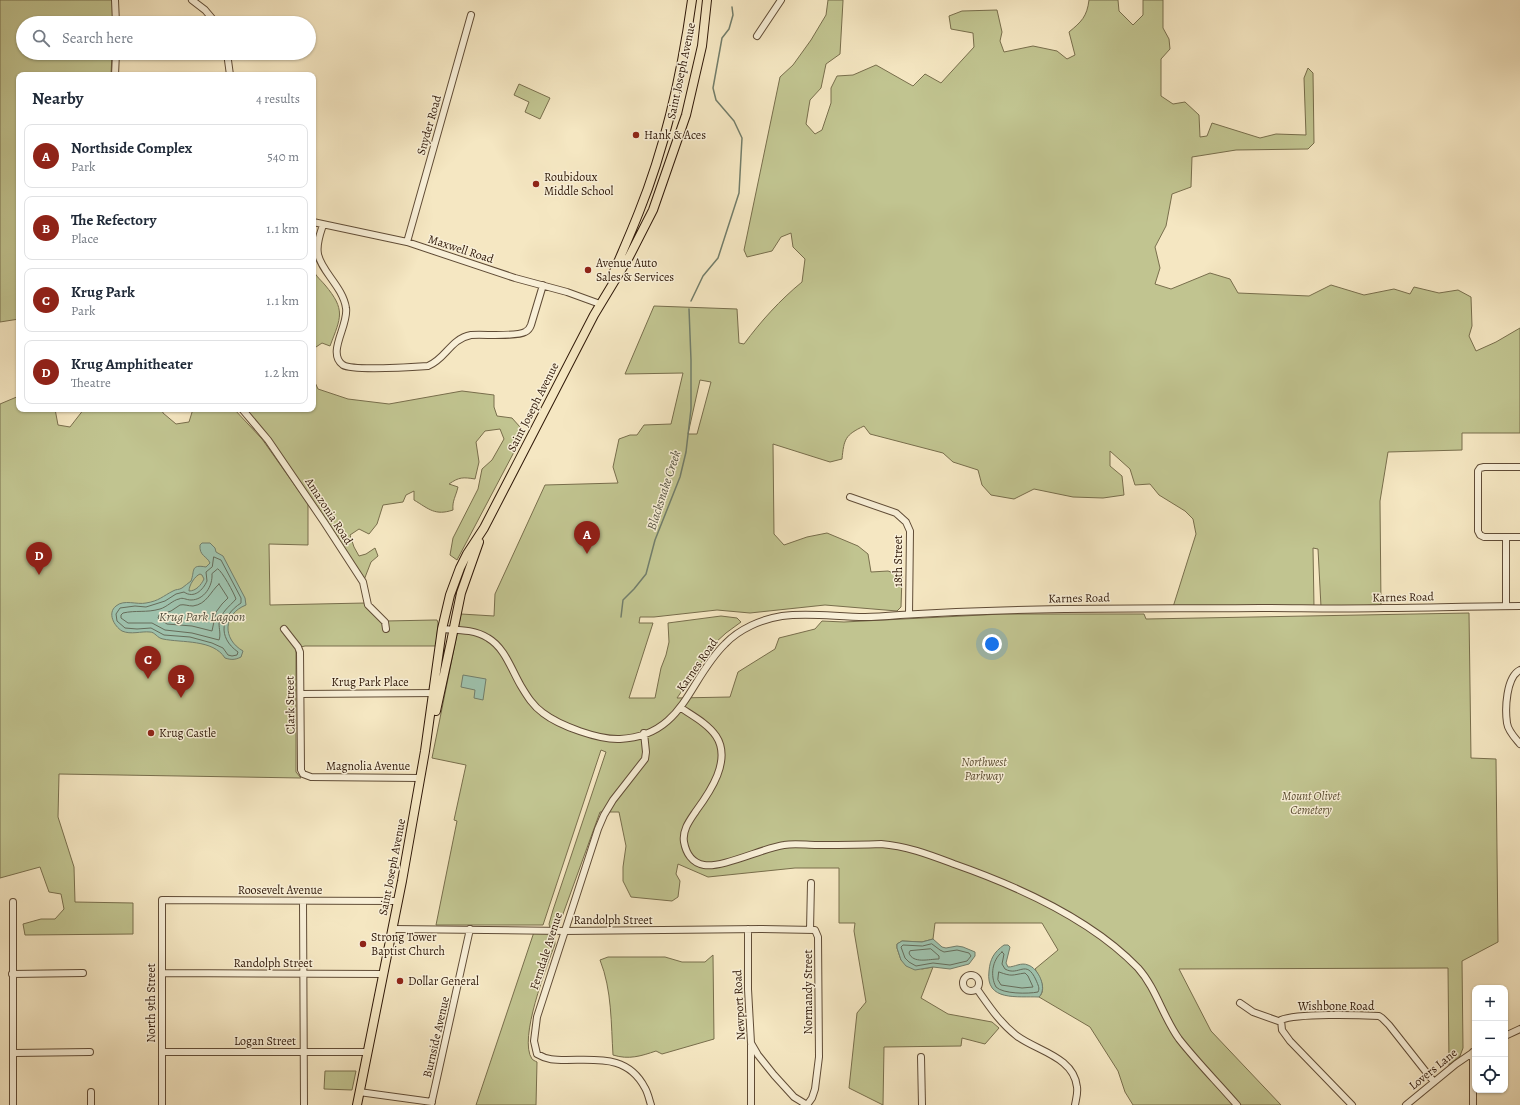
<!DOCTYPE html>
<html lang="en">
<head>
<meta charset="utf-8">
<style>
	:root { --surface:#fff; --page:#f2f2f3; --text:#1f2937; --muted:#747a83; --line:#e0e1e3; --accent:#8f2418 }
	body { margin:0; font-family:Alegreya,serif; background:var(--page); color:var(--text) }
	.controls { position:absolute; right:12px; bottom:12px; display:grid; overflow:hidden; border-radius:8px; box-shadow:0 1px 3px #0004 }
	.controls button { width:36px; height:36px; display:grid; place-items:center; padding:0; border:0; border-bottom:1px solid var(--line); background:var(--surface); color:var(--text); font:20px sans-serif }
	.you { position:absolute; left:992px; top:644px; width:14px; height:14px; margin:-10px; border:3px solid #fff; border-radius:50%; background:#1a73e8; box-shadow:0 0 0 6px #1a73e833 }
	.badge { display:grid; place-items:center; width:26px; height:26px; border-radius:50%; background:var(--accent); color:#fff; font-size:13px; font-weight:700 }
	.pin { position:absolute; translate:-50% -33px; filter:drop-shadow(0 1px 2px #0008) }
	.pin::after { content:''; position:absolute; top:21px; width:14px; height:12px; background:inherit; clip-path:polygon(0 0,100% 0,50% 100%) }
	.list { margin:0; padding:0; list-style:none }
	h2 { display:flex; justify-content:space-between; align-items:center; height:52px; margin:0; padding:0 16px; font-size:17px }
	h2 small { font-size:13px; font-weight:400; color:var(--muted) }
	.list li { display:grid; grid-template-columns:26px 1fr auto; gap:12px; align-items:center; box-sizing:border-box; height:64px; margin:0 8px 8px; padding:0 8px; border:1px solid var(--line); border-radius:8px }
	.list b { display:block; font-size:15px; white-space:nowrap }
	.list p { margin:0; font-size:13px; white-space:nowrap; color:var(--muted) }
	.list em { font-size:13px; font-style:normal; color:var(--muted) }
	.icon { flex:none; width:22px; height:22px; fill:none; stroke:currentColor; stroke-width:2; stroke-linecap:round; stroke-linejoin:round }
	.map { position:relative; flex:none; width:1520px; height:1105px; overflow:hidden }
	.search { position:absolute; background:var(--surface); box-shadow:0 1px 3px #0004; left:16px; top:16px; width:300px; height:44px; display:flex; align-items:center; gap:10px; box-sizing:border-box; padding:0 14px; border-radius:22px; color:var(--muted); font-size:15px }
	.panel { position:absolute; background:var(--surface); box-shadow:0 1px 3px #0004; left:16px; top:72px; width:300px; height:340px; border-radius:8px }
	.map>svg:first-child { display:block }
	.green { fill:#c1c490; stroke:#786e4c; fill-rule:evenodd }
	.water { fill:#9ec1ac; stroke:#727d6a; fill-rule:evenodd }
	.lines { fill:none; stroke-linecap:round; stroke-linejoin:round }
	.shore { stroke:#666c5a; stroke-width:1 }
	.stream { stroke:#727d6a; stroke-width:1.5 }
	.minor-casing { stroke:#604c36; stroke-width:8 }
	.major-casing { stroke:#2f1808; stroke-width:10 }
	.minor { stroke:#f8efd7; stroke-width:6 }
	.major { stroke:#f5e7c2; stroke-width:8 }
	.poi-dot { fill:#8f2418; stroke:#f8efd7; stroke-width:1.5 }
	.labels { text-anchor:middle; stroke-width:3; stroke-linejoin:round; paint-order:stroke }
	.street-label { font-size:12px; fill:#2f1808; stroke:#f8efd7 }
	.poi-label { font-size:12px; fill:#2f1808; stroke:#f8efd7; text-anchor:start }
	.park-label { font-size:12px; font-style:italic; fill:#5b4c31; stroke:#f8efd7 }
	.water-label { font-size:13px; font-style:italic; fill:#565341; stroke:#f8efd7 }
</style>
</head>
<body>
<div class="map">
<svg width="1520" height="1105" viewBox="0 0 1520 1105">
	<rect width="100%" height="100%" fill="#f5e7c2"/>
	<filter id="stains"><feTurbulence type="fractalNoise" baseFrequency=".005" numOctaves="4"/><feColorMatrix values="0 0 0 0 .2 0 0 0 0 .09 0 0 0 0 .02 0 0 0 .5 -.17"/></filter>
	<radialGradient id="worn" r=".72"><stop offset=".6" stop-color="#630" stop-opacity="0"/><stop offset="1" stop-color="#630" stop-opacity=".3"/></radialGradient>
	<!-- green -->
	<path class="green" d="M0,0h113v23h-90v30h89l-1,22h-92v244l-19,3z
		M828,0h15v1l-3,53 -14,10 -5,24 -11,12 -4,24 9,10 7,-4 9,-27v-15l6,-12 16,-1 23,-10 37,21 12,-12 16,9 33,-36 -1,-14 -22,-4 -2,-13 13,-5 35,-1 5,22 -2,9 4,11 29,-6 24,5 10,8 8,-4 -6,-23c12,-10 18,-15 20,-32h29l1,11 14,14 10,-10v-15h20v28l6,11 1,10 -9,10v37l12,8 12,-2 14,13 1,22 7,-1 5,-13 48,15 16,-4 30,1 -2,-57 4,-10 5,5 1,70 -6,6 -72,1 -44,7 -1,30 -19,7 -6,32 -11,21 5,21 -5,16 16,5 39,-16 20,6 8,14 71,3 22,-11 33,10 30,-6 16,5 4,-7 25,6 19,-3 13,7 1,29 -3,10 7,15 20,-9 24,-14v105h-58v17l-74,2 -8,49 1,104 -60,2 -3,-58 -5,-1 1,59h-141l23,-73 -3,-15 -8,-8 -26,-16 -9,-11 -15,1 -5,-16 -20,-18v15l12,10 2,19 -21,3 -30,-1 -39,-8 -20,10 -23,-4 -9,-10 -4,-15 -25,-8 -10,-9 -73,-19 -6,-8c-19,9 -20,13 -22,33l-12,3 -57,-18 1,90 10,11 23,-8 20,-4 31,13 10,8 3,18 17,-1 14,5 -1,31 -4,4 -72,-6 -75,8 -33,-3 -63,7h-14l-1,6h14l-24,75h26l6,-30 5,-13 3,-13 -1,-19 53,-7 16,2 4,4 -15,11 -11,10 -38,55 53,-1 8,-25 37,-23 4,-11 36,-9 7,-8 22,1 158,-8h142l2,5 323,-6 2,145 25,1 2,183 -36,19 1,87 -3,8 -11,9 -1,-97 -269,1 32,62 70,74h-148l-8,-13 -7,-21 -28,-44 -51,-30c8,-8 1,-19 -4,-28l23,-19 -16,-27h-107l-2,16 -11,3 -20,-1 -5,3v4l4,12 21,9 11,-2 -12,31 27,16 44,8 7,6 -14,16 -23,-6 -1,8 -77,1 -1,58 -34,-17 8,-75 9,-11 -12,-71 1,-8h-16v-55h-44l-87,9 -30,-13 -2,10 4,7 -2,16 -6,4 -41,-4 -8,-16v-14l3,-21 -7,-34h-19l-41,113 -4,3h-5l-1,-4 4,-14 53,-158 -5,-2 -58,175h-107l21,-104 -3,-1 12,-55 -34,-7 29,-144 33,2 1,-22 50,-109 73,-2 -5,-16 6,-28 11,-4h7l7,-10 27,-1 12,-51 -58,1 29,-68 83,3 2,34 5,1c17,-23 36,-44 58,-62l3,-23 -12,-12 -2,-14 -10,4 -9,14 -25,6 -3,-7 36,-173 13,-12 18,-25 15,-25zM700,380l11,2 -14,52h-9z
		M519,84l31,14 -10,21 -15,-7 4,-10 -15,-7z
		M313,267c1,8 7,12 12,18 21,25 16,32 5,61l-8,-3 -9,6z
		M313,378l5,11 30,10 41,5 73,-13 32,4v12l3,9 15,2 8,9 3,8 -66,125 -7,-5 3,-17 25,-49 4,-20 10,-9 12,-21 -4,-10 -15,2 -9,11 3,20 -4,17c-12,-2 -16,-2 -26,5l9,3c-2,9 -6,14 -5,23 -18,6 -24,-1 -39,-10v-9l-8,4 -3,7 -20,3 -6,19 -8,10 -10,-5 -9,6 4,12 5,9 7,-2 9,-6 3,8 -7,6 -7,18 -121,-171h70z
		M19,396v13h36l3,16 12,2 14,-18h78l1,4 13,11 13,-2 4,-13h41l28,30 46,65v41l-39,-1 1,61 95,-2c4,10 11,15 21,18l48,-1h3l1,3 -2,23h-131l-9,2v124l5,6 -242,-4 -1,43 16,50 1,35 58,1v31l-108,1 -2,-11 18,-5h14l9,-10 -3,-15 -12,-2 -9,-25 -40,11v-474z
		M534,932l20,2 1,10c-8,22 -37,95 -23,115 1,1 3,2 5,3l-1,43h-60z
		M713,955l1,84 -52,15 -6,-3c-15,5 -27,9 -43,4 -2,-31 -1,-65 -13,-95l8,-3h57l17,5h23z
		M325,1071h31l-4,19 -28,-1z"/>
	<!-- water -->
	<path class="water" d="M202,543h8l5,5 1,4 7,4 22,42 1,7c-23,9 -24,34 -3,46l-2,6c-6,3 -10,3 -16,1 -12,-19 -43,-15 -62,-19 -6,-1 -8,-7 -13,-7 -9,-1 -19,3 -28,-1 -8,-5 -15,-18 -6,-25 8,-7 21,-1 30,-3 13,-2 17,-7 27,-12 3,-2 6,-1 9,-3 3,-2 6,-5 9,-7 4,-10 -1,-17 15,-14l4,-4c-3,-7 -11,-7 -10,-18zM200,574l2,1 2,4c-3,6 -8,12 -15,12 0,-6 6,-15 11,-17z
		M463,675l23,4 -3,21 -9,-2 1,-8 -14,-3z
		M933,939l9,8 4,1 11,-2 6,1 12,5v4l-6,8 -19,5 -17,-2 -18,3 -9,-4 -5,-6 -4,-12v-4l5,-3 20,1z
		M1004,945h4l2,2 -4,16 2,4c7,0 13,-5 20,-2 10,3 20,23 11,32 -21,-1 -54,5 -50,-26 1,-12 5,-19 15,-26z"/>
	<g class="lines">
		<!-- shore -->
		<path class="shore" d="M214,557l7,3 20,38v5c-20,13 -24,34 -3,49l-1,3 -5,1 -4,-1 -5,-7 -11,-5 -22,-6 -26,-2 -13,-7 -14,1 -12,-1 -8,-7 -1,-7 4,-6 15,-2 11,1 19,-6 11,-7 8,-2c10,7 19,-2 23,-11l-1,-9 6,-5z
			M218,569c4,2 16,24 18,30 -7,8 -15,13 -17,24 0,6 2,12 0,17l-27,-7 -27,-3 -13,-7h-24l-7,-5v-3l2,-2c13,-3 23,0 37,-4 7,-2 13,-9 19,-10 4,-2 7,1 12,1 13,0 22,-14 21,-26z
			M219,584l9,14 -6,6 -6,8 -4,19 -20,-5 -25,-2 -9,-6 1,-3 12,-4 9,-6c4,-1 8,1 13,1 14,-2 17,-14 26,-22z
			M932,944l8,6 4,2 13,-2 12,3 2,3 -4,5 -17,4 -17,-2 -17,3 -7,-4 -4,-4 -4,-11 2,-2 19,1z
			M931,949l8,7v3c-10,0 -26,5 -30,-6l1,-2z
			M1002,952l2,2 -2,10 3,5c14,8 21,-11 31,11 2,5 4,8 2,12 -10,2 -35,2 -42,-5 -6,-11 -4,-27 6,-35z
			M999,972c14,5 12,3 26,1l3,3 5,11 -11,1 -21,-3 -3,-5z"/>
		<!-- stream -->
		<path class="stream" d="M691,301l12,-25 15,-18 21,-65 3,-55 -8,-17 -18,-21 -3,-12 9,-50 7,-9 4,-14 -1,-8
			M621,617l2,-17 11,-11 12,-15 9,-34 25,-63 6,-25 5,-43v-49l-2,-51"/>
		<!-- minor casing -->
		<g class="minor-casing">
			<path id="minor" d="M115,0l1,23
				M192,0l13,10 11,13
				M757,36l24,-36
				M227,53l3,22
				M115,75l1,-22
				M313,222l94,20 108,36 52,14 33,12
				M323,225c-3,9 -7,19 -5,29 3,17 25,33 28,54 3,17 -20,45 -3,57 10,6 70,2 85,1 18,-7 22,-27 43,-31 12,-1 45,2 54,-3 4,-2 5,-4 6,-7l12,-40
				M407,242l64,-227
				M242,409l26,31 56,82 39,60 5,23 17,17 1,7
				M1520,467h-36l-4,1 -2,3v60l2,4 4,2h36
				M850,497l46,16 10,9 4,9 -1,83
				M1506,606v-69
				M284,629l14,18 2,5 1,118 2,4 8,3 109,1
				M442,629c15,1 32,0 46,9 17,10 23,31 33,48 6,10 12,20 22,27 17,13 56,27 77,26 64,-3 68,-59 105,-95 14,-15 37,-25 57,-28 27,-4 55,1 83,1 11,0 23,-1 35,-2 120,-8 240,-6 360,-7 41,0 83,1 124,0 45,0 91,-2 136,-2
				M1520,670c-14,7 -15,39 -13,53 1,8 8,15 13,21
				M301,694l136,-1
				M681,708c12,8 27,16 35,28 16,24 -6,56 -20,75 -6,9 -14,19 -12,31 2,11 8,21 20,23 19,3 59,-17 80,-20 11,-2 22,0 33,0 22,0 43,0 64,-1 26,2 49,11 73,20 63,22 137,55 184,104 18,20 25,49 41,71 18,23 39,44 58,66
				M644,733l2,19 -1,7 -32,41 -9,15 -6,14 -61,188 -3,24 3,13c10,6 18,6 29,6 32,0 62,-5 79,28 3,5 4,11 6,17
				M303,901l1,204
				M13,902v203
				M392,929l172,2 197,-2 54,1 3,7 1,120 -4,32 -3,9 -5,7
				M748,929v60l3,54 7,12 16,20 20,22 13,8
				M810,930l1,-47
				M162,973l221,1
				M12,974l71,-1
				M963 983a8 8 0 1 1 16 0a8 8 0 1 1-16 0Z
				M977,989c12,17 23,34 40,47 20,15 57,21 60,51 1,6 -1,12 -2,18
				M1240,1003l13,9 28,10
				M1505,1036l15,-7
				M751,1045v60
				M162,1052h205
				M1473,1052v53
				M14,1053l76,-1
				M921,1057l1,48
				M91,1092v13
				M359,1092l73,10
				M162,1105v-205l236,1
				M431,1105l39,-176
				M1352,1105l-62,-64 -8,-11 -1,-10c16,-7 79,-5 98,-4l3,2 7,7 45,57
				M1406,1105l50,-41 19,-13"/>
		</g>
		<!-- major casing -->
		<g class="major-casing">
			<path id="major" d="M611,279c9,-22 19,-44 28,-67 27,-67 43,-140 53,-212
				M436,711l15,-69 10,-49 18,-51
				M357,1105l45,-224 23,-130 17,-122 8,-34 10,-27 7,-14 17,-26 110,-213 35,-58 24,-47 33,-95 16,-69 5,-46"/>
		</g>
		<!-- minor -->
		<use href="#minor" class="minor"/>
		<!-- major -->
		<use href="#major" class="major"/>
	</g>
	<!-- markers -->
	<g class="poi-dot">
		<circle cx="636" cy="135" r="4"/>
		<circle cx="536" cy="184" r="4"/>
		<circle cx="588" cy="270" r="4"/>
		<circle cx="151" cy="733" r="4"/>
		<circle cx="363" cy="944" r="4"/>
		<circle cx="400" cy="981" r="4"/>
	</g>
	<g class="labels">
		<!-- street labels -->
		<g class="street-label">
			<text transform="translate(681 71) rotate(-78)" y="4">Saint Joseph Avenue</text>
			<text transform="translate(429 125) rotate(-74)" y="4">Snyder Road</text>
			<text transform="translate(461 249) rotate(18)" y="4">Maxwell Road</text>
			<text transform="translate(533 407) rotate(-63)" y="4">Saint Joseph Avenue</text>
			<text transform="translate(329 511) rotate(57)" y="4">Amazonia Road</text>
			<text transform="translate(898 561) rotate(-90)" y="4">18th Street</text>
			<text transform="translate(1403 597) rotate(-1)" y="4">Karnes Road</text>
			<text transform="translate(1079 598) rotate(-1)" y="4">Karnes Road</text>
			<text transform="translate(697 665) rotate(-55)" y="4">Karnes Road</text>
			<text x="370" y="686">Krug Park Place</text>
			<text transform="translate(290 705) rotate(-91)" y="4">Clark Street</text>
			<text x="368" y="770">Magnolia Avenue</text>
			<text transform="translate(392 867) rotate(-79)" y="4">Saint Joseph Avenue</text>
			<text x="280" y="894">Roosevelt Avenue</text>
			<text x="613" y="924">Randolph Street</text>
			<text transform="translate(546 951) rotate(-72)" y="4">Ferndale Avenue</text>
			<text x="273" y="967">Randolph Street</text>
			<text transform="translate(808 992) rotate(-90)" y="4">Normandy Street</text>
			<text transform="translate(151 1003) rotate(-90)" y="4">North 9th Street</text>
			<text transform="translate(739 1005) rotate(-93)" y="4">Newport Road</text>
			<text x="1336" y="1010">Wishbone Road</text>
			<text transform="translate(436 1037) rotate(-77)" y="4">Burnside Avenue</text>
			<text x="265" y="1045">Logan Street</text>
			<text transform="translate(1433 1069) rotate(-39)" y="4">Lovers Lane</text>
		</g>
		<!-- poi labels -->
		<g class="poi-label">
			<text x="644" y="139">Hank &amp; Aces</text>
			<text x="544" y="181">Roubidoux<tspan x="544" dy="14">Middle School</tspan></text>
			<text x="596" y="267">Avenue Auto<tspan x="596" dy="14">Sales &amp; Services</tspan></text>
			<text x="159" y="737">Krug Castle</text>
			<text x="371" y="941">Strong Tower<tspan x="371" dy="14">Baptist Church</tspan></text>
			<text x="408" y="985">Dollar General</text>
		</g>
		<!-- park labels -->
		<g class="park-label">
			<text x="984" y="766">Northwest<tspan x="984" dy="14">Parkway</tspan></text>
			<text x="1311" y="800">Mount Olivet<tspan x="1311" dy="14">Cemetery</tspan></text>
		</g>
		<!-- water labels -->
		<g class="water-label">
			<text transform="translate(663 490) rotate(-72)" y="5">Blacksnake Creek</text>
			<text x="202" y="621">Krug Park Lagoon</text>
		</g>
	</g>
	<rect width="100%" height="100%" filter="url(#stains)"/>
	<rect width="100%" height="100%" fill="url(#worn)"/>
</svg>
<div class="controls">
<button>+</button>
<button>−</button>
<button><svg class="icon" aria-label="locate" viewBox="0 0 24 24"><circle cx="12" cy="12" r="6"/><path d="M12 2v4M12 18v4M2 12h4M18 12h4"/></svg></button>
</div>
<div class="you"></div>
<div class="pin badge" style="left:587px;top:554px">A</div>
<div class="pin badge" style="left:181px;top:698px">B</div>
<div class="pin badge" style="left:148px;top:679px">C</div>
<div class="pin badge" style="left:39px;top:575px">D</div>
<div class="search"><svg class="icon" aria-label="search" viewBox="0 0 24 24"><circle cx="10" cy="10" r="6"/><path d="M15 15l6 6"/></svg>Search here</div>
<section class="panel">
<h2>Nearby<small>4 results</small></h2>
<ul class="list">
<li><span class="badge">A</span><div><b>Northside Complex</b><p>Park</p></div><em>540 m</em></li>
<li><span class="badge">B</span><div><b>The Refectory</b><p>Place</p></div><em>1.1 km</em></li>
<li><span class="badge">C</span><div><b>Krug Park</b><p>Park</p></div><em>1.1 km</em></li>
<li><span class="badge">D</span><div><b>Krug Amphitheater</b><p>Theatre</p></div><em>1.2 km</em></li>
</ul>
</section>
</div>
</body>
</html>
